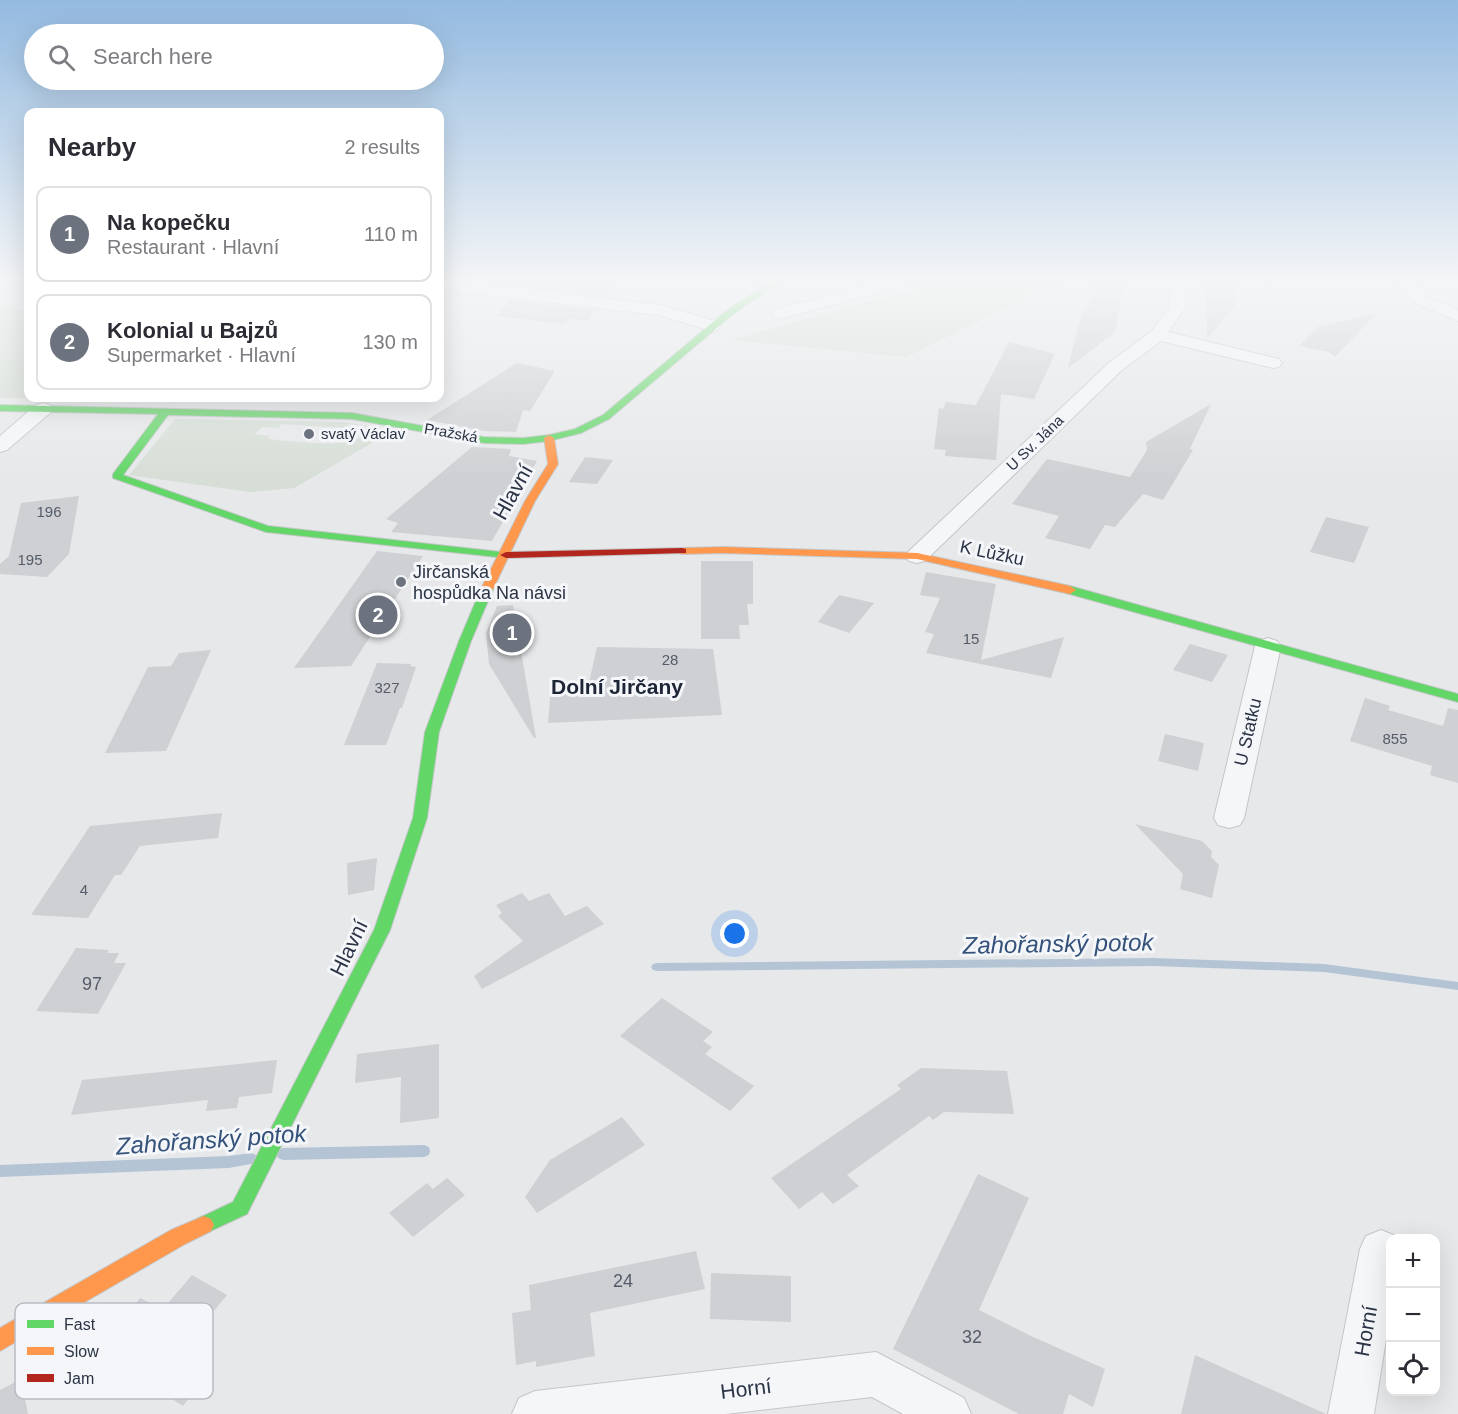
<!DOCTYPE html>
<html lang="en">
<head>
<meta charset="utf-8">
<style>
	:root { --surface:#fff; --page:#f2f2f3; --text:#2b2b33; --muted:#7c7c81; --line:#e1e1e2; --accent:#6c737f }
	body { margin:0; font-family:Arial,sans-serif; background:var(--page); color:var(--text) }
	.controls { position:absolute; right:18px; bottom:18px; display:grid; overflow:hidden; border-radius:12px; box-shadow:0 6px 24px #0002 }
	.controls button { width:54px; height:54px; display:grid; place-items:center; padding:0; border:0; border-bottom:2px solid var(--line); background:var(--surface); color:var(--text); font:30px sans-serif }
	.you { position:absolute; left:735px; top:934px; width:21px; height:21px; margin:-15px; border:4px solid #fff; border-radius:50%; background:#1a73e8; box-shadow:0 0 0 9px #1a73e833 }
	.badge { display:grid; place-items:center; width:39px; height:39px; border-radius:50%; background:var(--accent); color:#fff; font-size:20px; font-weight:700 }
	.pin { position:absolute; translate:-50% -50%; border:3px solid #fff; box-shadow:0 2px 6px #0006 }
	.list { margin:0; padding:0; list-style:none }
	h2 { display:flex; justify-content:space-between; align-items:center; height:78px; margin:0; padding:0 24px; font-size:26px }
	h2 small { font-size:20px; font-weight:400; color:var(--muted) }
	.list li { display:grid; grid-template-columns:39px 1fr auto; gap:18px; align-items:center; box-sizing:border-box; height:96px; margin:0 12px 12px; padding:0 12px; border:2px solid var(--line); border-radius:12px }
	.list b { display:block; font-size:22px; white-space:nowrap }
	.list p { margin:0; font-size:20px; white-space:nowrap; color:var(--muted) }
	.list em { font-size:20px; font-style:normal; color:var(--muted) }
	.icon { flex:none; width:33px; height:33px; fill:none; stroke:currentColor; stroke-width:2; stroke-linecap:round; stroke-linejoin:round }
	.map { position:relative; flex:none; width:1458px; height:1414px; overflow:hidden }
	.search { position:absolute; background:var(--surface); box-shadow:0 6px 24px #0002; left:24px; top:24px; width:420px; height:66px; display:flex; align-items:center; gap:15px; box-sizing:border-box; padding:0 21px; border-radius:33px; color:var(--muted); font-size:22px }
	.panel { position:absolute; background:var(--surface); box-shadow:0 6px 24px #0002; left:24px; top:108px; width:420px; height:294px; border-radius:12px }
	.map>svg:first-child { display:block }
	.green { fill:#d6ded6; fill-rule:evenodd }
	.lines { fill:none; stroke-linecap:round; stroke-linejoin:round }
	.stream { fill:#b4c4d5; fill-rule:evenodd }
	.building { fill:#ced0d3 }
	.street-casing { stroke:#c4c6c8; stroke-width:2 }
	.fast-casing { stroke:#c4c6c8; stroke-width:2 }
	.slow-casing { stroke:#c4c6c8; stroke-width:2 }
	.jam-casing { stroke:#c4c6c8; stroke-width:2 }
	.street { fill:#f5f6f7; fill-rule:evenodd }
	.fast { fill:#63d668; fill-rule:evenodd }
	.slow { fill:#ff974d; fill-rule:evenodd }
	.jam { fill:#b3261e; fill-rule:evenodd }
	.poi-dot { fill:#6c737f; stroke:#f4f6f9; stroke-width:2 }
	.labels { text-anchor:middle; stroke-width:6; stroke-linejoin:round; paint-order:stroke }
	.far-street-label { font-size:15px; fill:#2b3445; stroke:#f4f6f9 }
	.far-poi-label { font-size:15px; fill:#2b3445; stroke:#f4f6f9; text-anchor:start }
	.number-label { font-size:15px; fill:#545c69 }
	.street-label { font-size:18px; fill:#2b3445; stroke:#f4f6f9 }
	.poi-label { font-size:18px; fill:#2b3445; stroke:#f4f6f9; text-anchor:start }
	.near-number-label { font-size:18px; fill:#545c69 }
	.near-street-label { font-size:21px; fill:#2b3445; stroke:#f4f6f9 }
	.quarter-label { font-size:21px; font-weight:bold; fill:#1d2536; stroke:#f4f6f9 }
	.near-water-label { font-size:24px; font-style:italic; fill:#34527a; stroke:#f4f6f9 }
	.key { fill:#f4f6f9; stroke:#b8bcc3; stroke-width:1.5 }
	.key-label { font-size:16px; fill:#2b3445 }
</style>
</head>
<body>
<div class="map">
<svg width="1458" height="1414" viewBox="0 0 1458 1414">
	<rect width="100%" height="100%" fill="#e6e8ea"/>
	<!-- green -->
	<path class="green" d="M945,280h118l-157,77 -175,-17z
		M0,306l28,5v87h132l-4,3 -156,-3z
		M175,419l165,3 38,5 5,6 -9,9 -80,46 -44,4 -121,-17zM282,424l64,4 3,-4 17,2c-4,5 -2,9 -7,12 -12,10 -73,3 -91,1l2,-3 -15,-2 7,-7 16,1z"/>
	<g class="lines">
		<!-- stream -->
		<path class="stream" d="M1154,958l170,6 134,18v8l-134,-18 -170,-6 -497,5 -4,-1 -2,-3 2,-3 4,-1z
			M424,1145l5,2 1,4 -1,4 -5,2 -141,3 -5,-2 -1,-4 1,-4 5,-2z
			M251,1153l5,2 1,4 -1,4 -27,5 -229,9v-12l229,-9z"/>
	</g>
	<!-- building -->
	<path class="building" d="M526,280h56l31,2 -9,14 -84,-9z
		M1205,280h31l1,23 -30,36z
		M1098,281l26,3 -9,48 -47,36 14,-57h4z
		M509,300l86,10 -7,11 -18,-2 -6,5 -67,-8z
		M1377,313l-42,44 -6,-5 -30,-6 19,-19z
		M1009,342l46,12 -21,45 -33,-5 -5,66 -51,-4 1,-6 -12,-1 5,-41 4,1 3,-7 30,3z
		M517,363l38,8 -25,40 -7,-1 -7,22 -32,-1 -57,-11z
		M1211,404l-21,45 3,1 -30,50 -20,-6 -28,33 -10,-2 -15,24 -45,-11 14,-22 -47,-12 35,-45 83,18 17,-27 -1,-8z
		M472,447l39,2 -2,7 28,5 -45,80 -101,-9 7,-9 -12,-4z
		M585,457l28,3 -16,24 -28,-2z
		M79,496l-10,58 -22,23 -47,-3v-10l9,-8 12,-53z
		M1326,517l43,10 -15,36 -44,-11z
		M377,551l46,5 -72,110 -57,2z
		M701,561h52v43h-6l2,21h-10l1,14h-39z
		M926,572l70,12 -15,76 83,-23 -13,41 -125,-25 8,-19 -9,-2 15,-34 -20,-3z
		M839,595l35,8 -25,30 -31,-11z
		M513,605l23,133h-2l-45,-74 -3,-31 11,-27z
		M1190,644l38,11 -16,27 -39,-12z
		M597,647l116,2 9,66 -174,8 3,-36 36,4z
		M211,650l-45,101 -61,2 43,-86 23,-1 8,-13z
		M377,663l34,1 -1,2 6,1 -14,41h-2l-14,37h-42z
		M1365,698l25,8 -2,4 55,16 5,-18 10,2v73l-28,-8 2,-9 -82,-25z
		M1165,734l39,9 -6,28 -40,-10z
		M222,813l-4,25 -78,8 -19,29h-6l-27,43 -57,-3 59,-89z
		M1135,824l67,17 10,10 -1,6 8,8 -7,33 -32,-9 3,-15z
		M377,858l-3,32 -26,5 -1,-32z
		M522,893l7,8 20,-8 16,23 22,-10 17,18 -122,65 -8,-13 49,-35 -25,-25 4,-3 -6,-8z
		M76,948l33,2 -2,3h12l-5,10h12l-28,51 -62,-3z
		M662,998l51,34 -10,9 9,6 -7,7 49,32 -24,25 -110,-75z
		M439,1044v74l-39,5 1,-46 -46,6 2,-29z
		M277,1060l-5,33 -33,4 -2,11 -31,3 2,-11 -137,15 11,-35z
		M921,1068l86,3 7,43 -70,-2 -11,8 -4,-4 -82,59 12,11 -26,18 -11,-12 -23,17 -28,-31 130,-89 -4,-4z
		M622,1117l23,28 -108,68 -12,-16 25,-37z
		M978,1174l51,24 -50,112 52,26 74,33 -12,38 -24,-13 -6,20h-44l-126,-65z
		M447,1178l18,17 -52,42 -24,-24 38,-30 6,6z
		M696,1251l9,38 -115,24 5,43 -59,11v-6l-20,4 -4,-52 19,-3 -2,-25z
		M711,1273l80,3v46l-81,-3z
		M192,1275l35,20 -47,57 30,20 -27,34 -34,-21 3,-4 -31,-21 20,-25 -22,-12 21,-25 23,11z
		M1195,1355l131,59h-145z
		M21,1379l7,35h-28v-24z"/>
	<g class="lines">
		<!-- street casing -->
		<g class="street-casing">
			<path id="street" d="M440,280l220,25 58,17 2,4 -2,4 -6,1 -54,-16 -218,-25z
				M891,280h26l-2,3 -136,36 -8,-5 2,-4z
				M1170,280h16l-1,28 -17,24 111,27 3,4 -3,4 -6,1 -112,-27 -39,29 -197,191 -8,2 -8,-2 -4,-5 4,-5 201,-189 42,-31 17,-23z
				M1394,280h17l16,17 31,13v11l-43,-18z
				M43,403l7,2 3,4 -3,4 -43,37 -7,2v-16l36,-31z
				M1268,638l9,3 4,5 -37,172 -4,7 -11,3 -11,-3 -4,-7 41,-172 4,-5z
				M1381,1230l15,6 1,2h-7v77l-16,99h-46l32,-165 6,-13z
				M876,1352l88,46 7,16h-68l-31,-17 -146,17h-214l7,-16 16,-7z"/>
		</g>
		<!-- fast casing -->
		<g class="fast-casing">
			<path id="fast" d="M773,280h9l-50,35 -123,104 -28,14 -32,8 -26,3 -39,-1 -132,-24 -184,-4 -45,60 145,51 242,27 2,2 -6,3 -240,-26 -153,-54v-4l45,-60 -158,-3v-6l352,8 132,24 39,1 26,-3 26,-6 28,-14 123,-104z
				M487,585l6,4 -22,52 -32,91 -12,86 -37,112 -143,284 -43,20 -7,-3 -3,-6 3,-6 36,-17 141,-272 39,-112 12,-86 34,-91 22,-52z
				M1070,586l388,108v8l-392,-109 -2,-3z"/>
		</g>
		<!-- slow casing -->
		<g class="slow-casing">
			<path id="slow" d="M549,435l5,3 4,26 -23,37 -42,88 -6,4 -4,-1 -2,-3 44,-88 23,-37 -4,-26z
				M723,547l194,6 153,33 6,4 -6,4 -153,-35 -194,-6 -41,1 -6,-3 6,-3z
				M204,1216l7,3 3,6 -3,6 -26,13 -185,107v-23l171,-98z"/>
		</g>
		<!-- jam casing -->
		<g class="jam-casing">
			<path id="jam" d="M682,548l4,1v4l-180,5 -6,-3 6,-3z"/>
		</g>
		<!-- street -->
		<use href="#street" class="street"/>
		<!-- fast -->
		<use href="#fast" class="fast"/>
		<!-- slow -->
		<use href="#slow" class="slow"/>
		<!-- jam -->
		<use href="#jam" class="jam"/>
	</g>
	<!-- sky -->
	<linearGradient id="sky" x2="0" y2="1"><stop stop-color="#93bae0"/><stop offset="0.59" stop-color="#f4f5f6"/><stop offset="1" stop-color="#f4f5f6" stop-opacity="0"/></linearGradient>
	<rect width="1458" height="478" fill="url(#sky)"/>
	<!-- markers -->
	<g class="poi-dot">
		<circle cx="309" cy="434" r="6"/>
		<circle cx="401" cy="582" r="6"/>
	</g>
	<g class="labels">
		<!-- far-street labels -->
		<g class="far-street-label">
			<text transform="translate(451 433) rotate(10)" y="5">Pražská</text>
			<text transform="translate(1035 443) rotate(-44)" y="5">U Sv. Jána</text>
		</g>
		<!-- far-poi labels -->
		<g class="far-poi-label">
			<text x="321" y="439">svatý Václav</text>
		</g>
		<!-- number labels -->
		<g class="number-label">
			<text x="49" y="517">196</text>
			<text x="30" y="565">195</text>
			<text x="971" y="644">15</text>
			<text x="670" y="665">28</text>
			<text x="387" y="693">327</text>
			<text x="1395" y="744">855</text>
			<text x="84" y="895">4</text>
		</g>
		<!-- street labels -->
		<g class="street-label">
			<text transform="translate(992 553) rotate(12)" y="6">K Lůžku</text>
			<text transform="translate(1248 732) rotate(-77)" y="6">U Statku</text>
		</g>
		<!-- poi labels -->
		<g class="poi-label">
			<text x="413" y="578">Jirčanská<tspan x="413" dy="21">hospůdka Na návsi</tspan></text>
		</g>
		<!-- near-number labels -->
		<g class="near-number-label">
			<text x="92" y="990">97</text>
			<text x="623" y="1287">24</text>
			<text x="972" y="1343">32</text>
		</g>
		<!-- near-street labels -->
		<g class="near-street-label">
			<text transform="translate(513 492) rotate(-61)" y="7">Hlavní</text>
			<text transform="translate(349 948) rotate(-64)" y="7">Hlavní</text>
			<text transform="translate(1366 1331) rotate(-80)" y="7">Horní</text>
			<text transform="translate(746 1389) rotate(-7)" y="7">Horní</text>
		</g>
		<!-- quarter labels -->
		<g class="quarter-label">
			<text x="617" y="694">Dolní Jirčany</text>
		</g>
		<!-- near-water labels -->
		<g class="near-water-label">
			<text transform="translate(1058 944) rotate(-1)" y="8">Zahořanský potok</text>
			<text transform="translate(211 1140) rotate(-4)" y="8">Zahořanský potok</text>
		</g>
	</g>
	<!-- legend -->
	<rect x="15" y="1303" width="198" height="96" rx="9" class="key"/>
	<rect x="27" y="1320" width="27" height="8" fill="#63d668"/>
	<rect x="27" y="1347" width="27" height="8" fill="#ff974d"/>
	<rect x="27" y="1374" width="27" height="8" fill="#b3261e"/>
	<g class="key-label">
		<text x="64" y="1330">Fast</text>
		<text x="64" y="1357">Slow</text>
		<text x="64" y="1384">Jam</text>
	</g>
</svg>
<div class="controls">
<button>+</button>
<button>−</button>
<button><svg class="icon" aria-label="locate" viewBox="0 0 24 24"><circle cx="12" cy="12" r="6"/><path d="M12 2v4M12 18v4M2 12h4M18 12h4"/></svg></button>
</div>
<div class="you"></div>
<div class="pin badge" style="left:512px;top:633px">1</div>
<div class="pin badge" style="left:378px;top:615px">2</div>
<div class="search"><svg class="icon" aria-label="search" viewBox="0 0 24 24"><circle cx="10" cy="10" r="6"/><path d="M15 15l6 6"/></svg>Search here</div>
<section class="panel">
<h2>Nearby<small>2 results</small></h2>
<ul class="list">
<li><span class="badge">1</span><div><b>Na kopečku</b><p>Restaurant · Hlavní</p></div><em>110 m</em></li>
<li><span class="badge">2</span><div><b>Kolonial u Bajzů</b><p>Supermarket · Hlavní</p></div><em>130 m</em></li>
</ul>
</section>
</div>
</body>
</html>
